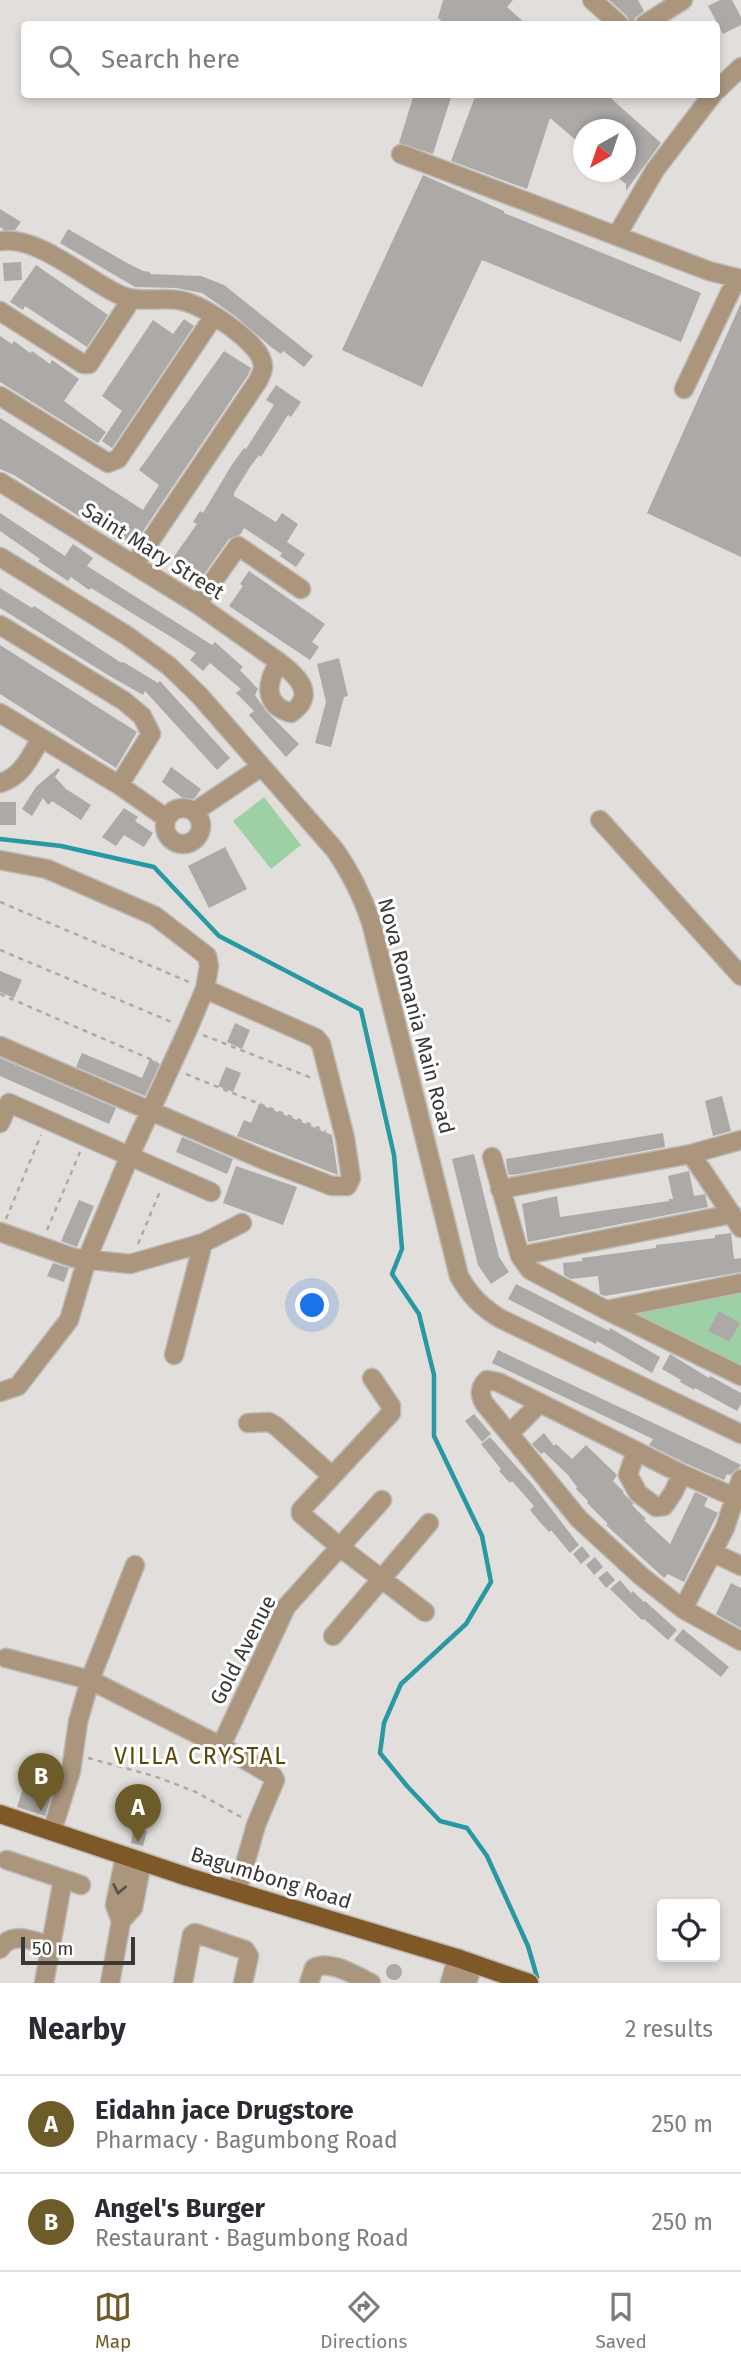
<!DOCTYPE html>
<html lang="en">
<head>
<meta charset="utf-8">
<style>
	:root { --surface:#fff; --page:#f7f7f7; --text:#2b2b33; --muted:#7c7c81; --line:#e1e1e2; --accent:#6d5c29 }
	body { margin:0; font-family:"Fira Sans",sans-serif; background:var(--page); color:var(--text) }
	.controls { position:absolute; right:21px; bottom:21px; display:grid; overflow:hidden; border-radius:7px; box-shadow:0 4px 10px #0003 }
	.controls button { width:63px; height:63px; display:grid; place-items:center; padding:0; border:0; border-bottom:2px solid var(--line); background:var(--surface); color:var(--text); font:35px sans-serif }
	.compass { position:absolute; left:573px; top:119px; width:63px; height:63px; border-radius:50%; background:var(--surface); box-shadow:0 4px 10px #0003; rotate:220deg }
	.scale { position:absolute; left:21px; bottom:18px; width:114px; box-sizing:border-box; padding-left:7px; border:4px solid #393837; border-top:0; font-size:19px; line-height:24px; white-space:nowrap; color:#393837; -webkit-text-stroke:5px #fff; paint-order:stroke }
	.you { position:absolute; left:313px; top:1306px; width:24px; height:24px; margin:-18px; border:5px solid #fff; border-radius:50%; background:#1a73e8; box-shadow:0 0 0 10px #1a73e833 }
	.badge { display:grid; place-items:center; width:46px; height:46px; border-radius:50%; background:var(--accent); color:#fff; font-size:23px; font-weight:700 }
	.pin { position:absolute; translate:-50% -58px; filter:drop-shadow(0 2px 4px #0008) }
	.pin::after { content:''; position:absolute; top:37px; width:24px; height:21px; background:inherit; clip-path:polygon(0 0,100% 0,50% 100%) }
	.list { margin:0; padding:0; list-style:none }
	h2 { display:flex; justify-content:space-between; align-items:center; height:91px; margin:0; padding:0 28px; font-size:30px }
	h2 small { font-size:23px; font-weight:400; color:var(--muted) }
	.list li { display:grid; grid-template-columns:46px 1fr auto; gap:21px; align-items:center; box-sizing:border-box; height:98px; padding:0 28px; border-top:2px solid var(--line) }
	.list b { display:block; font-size:26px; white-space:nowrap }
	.list p { margin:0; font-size:23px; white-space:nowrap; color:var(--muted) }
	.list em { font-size:23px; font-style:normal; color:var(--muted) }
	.icon { flex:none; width:38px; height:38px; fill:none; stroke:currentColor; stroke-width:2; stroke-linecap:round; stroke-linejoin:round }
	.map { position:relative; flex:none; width:741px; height:1983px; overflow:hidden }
	.search { position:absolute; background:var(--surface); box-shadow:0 4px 10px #0003; left:21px; right:21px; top:21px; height:77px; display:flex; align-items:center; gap:18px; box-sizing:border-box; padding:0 24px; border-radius:7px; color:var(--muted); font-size:26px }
	.sheet { height:287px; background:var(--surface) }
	nav { display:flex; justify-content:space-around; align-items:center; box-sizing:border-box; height:98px; border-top:2px solid var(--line); background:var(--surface); font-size:19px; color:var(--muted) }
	nav a { display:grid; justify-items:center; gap:4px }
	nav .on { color:var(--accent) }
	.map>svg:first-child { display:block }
	.green { fill:#9ed0a6 }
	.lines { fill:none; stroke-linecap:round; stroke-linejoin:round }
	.stream { stroke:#2898a2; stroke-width:4.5 }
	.building { fill:#aca9a7 }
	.minor-casing { stroke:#bcb9b7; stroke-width:21 }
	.major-casing { stroke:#bcb9b7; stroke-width:21 }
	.path { stroke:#adaba8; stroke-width:2.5; stroke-dasharray:5 5; stroke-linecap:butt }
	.minor { stroke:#ab967d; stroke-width:18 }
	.major { stroke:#7e5927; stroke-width:18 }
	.oneway { stroke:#5b544c }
	.labels { text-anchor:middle; stroke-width:6; stroke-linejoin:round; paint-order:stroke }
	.street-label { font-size:21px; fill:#393837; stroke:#fff }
	.neighbourhood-label { font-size:23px; letter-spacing:2px; fill:#594706; stroke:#fff }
</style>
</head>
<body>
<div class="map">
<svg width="741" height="1983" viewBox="0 0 741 1983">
	<rect width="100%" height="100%" fill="#e1dedb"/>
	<!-- green -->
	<path class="green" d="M264,797l37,48 -30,24 -38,-48z
		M741,1290v80l-115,-57z"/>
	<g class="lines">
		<!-- stream -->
		<path class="stream" d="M0,839l61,7 93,21 65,69 142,74 33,145 8,94 -10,25 27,40 15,61v61l48,100 9,46 -25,42 -65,60 -17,39 -4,30 27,33 33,35 27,7 20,28 41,90 9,31"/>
	</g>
	<!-- building -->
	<path class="building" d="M443,0h70l-6,7 19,17h-81l-7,-6z
		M609,0h29l6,11 -9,7 -1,5h-4l-3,-7z
		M720,0h12l9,17v8l-18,9 -15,-28z
		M414,94h38l-19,60 -34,-11z
		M476,94h130l55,49 -35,48v-7l-15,-12h15v-42h-42v17l-34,-29 -23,71 -76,-28z
		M423,175l81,36v2l197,80 -20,49 -199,-82 -60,127 -80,-37z
		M0,209l21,13 -6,8h-11l-4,-3z
		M68,229l59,34 16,8 7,1v2l51,2 23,9 89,71 -9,11 -21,-16 -2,3 -10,-7 -36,-31 -33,-23 -26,-5 -41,-1 -75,-44z
		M21,262l1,18 -18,1 -1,-18z
		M36,265l72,50 -21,32 -62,-41 -2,4 -13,-8z
		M741,303v254l-94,-44z
		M184,319l10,7 -82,122 -10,-7 20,-30 -20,-15 51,-76 20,14z
		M0,336l12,8 2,-3 16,12 2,-2 18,13 2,-4 27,19 -15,22 42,31 -8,11 -98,-61z
		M224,351l27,17 -3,7 -115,171 -13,-8 -2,3 -104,-66 -14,-6v-51l143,92 16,-25 -20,-15z
		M276,385l25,17 -10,15 -3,-2 -27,42 -2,-2 -9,12 -16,26v3l42,26 6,-9 16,11 -11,18 18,12 -9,13 -16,-11 2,-3 -38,-25 -4,7 -11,4 -26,37 -30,-18 24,-34 -4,-2 7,-11 3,2 28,-47 13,-18 2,1 28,-44 -8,-5z
		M0,513l65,43 8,-12 20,14 -6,8 125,79 3,-3 28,25 -3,3 18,19 -3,6 11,16 33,33 -13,13 -37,-42 5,-4 -18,-18 5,-4 -31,-26 -7,8 -13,-11 6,-7 -20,-13 -85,-52 -2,2 -18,-13 -3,4 -30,-20 2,-2 -40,-28z
		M249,571l76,53 -13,18 7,5 -9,13 -81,-54 14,-20 -3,-2z
		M0,588l32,20 2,-2 86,56 5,1 33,20 2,-2 70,77 -13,12 -72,-79 -2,4 -35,-20 -108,-67z
		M0,645l137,87 -21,36 -116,-74z
		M339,658l9,38 -4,1 -13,50 -16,-4 11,-41 -9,-38z
		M171,767l30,22 -5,8 -8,5 -26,-20z
		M58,768l2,2 -5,7 11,12 25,16 -10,15 -29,-19 -4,4 -5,-7 -11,18 -10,-7 14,-22z
		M0,802h16v23h-16z
		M124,808l14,9 -3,4 18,12 -9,14 -20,-12 -8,11 -14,-9z
		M225,847l22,42 -38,19 -21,-42z
		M0,971l22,9 -8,18 -14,-6z
		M235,1023l15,7 -8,19 -15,-7z
		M82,1053l60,25 8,-19 10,5 -15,32 -69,-29z
		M0,1058l116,50 -7,16 -109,-48z
		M226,1067l15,6 -8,19 -15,-6z
		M722,1096l9,35 -18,5 -8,-35z
		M259,1104l73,31 6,40 -101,-39 7,-16 7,3z
		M663,1133l2,14 -146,27 -10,1 -2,-7 -1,-9z
		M182,1137l51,22 -6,15 -51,-22z
		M474,1154l25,103 10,15 -18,12 -13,-19 -26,-106z
		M236,1166l61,21 -14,38 -60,-22z
		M689,1171l5,25 11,-2 3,13 -180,35 -6,-38 35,-8 3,21 109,-16v-2h4l-5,-23z
		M79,1200l15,6 -17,41 -16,-6z
		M731,1233l3,26 7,-1v14l-136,24 -5,-2 -2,-18 -27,3 -7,-4 -1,-12 19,-2v-3l74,-10v-3l59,-7v-3z
		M53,1263l16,5 -5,14 -17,-6z
		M516,1284l93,47 1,-3 50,29 -8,16 -55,-32 -1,3 -88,-45z
		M719,1311l21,12 -11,19 -21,-11z
		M498,1350l215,101 28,14 -2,3 -9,7 -3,-1 -3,6 -37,-16 -38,-19 4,-6 -161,-76z
		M670,1354l39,24 1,-2 31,17v11l-4,7 -42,-23 -1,2 -14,-8 1,-2 -19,-11z
		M474,1414l17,20 -9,8 -17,-21z
		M544,1433l10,13 2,-2 16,15 14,-14 31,30 -4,6 11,11 -1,1 11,11 -2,1 14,14 -2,1 26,24 25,-52 13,6 -4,8 14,7 -34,69 -16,-8 -4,4 -58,-53 2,-1 -21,-21 1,-2 -12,-12 1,-2 -9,-12 -24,-23 -3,2 -9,-10z
		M490,1437l42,47 47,61 -9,8 -19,-23 -2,2 -10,-11 -9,-11 4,-4 -22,-25 -2,2 -11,-12 2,-2 -20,-25z
		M582,1546l8,10 -9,8 -8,-10z
		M595,1557l8,10 -9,8 -8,-10z
		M607,1571l8,9 -9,8 -8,-10z
		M620,1580l11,13 2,-2 11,11 1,-1 32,29 -9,10 -24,-21 -2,1 -32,-31z
		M731,1583l10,5v40l-25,-14z
		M683,1629l46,38 -8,10 -47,-37z
		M24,1785l27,11 -6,20 -28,-9z
		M134,1828l13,3 -4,15 -12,-3z
		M386 1972a8 8 0 1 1 16 0a8 8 0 1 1-16 0Z"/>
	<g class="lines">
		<!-- minor casing -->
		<g class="minor-casing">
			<path id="minor" d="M592,0l27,24
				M645,24l38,-24
				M716,91l25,-24
				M401,154l308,117 32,8
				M617,235l38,-65 58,-76
				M0,241c40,-5 84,38 120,54 20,9 42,1 63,6 20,4 74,40 79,60 3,7 -1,13 -4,20l-124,184
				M0,311l83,53h6l42,-64
				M684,389l53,-111
				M0,396l108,67 10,-4 96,-143
				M0,482l197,122 82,58c19,14 38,33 12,51 -28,-8 -25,-30 -12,-51
				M0,557l126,78 43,31 30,29 136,155c16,23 27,45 36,72l88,354c10,19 23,32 42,43l240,115
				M197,604l41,-58 63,43
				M0,625l124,76 18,15 9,18 -32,51 -119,-72
				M0,783c22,-6 30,-26 41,-45
				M119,785l47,33
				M165 826a18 18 0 1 1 36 0a18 18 0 1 1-36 0Z
				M194,812l67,-45
				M600,820l141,156
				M0,860l47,9 108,47 52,40 2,10 -4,23 -17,40 -58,126 -43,104 -18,61 -51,66 -18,6
				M0,1046l264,114 68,26h15l4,-8 -6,-40 -24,-94 -5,-6 -111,-49
				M0,1123l9,-20 202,89
				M691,1154l50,74
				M492,1157l28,99 10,14 76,40 135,66
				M500,1189l191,-35 50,-14
				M0,1232l74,26 56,6 73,-21 39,-20
				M520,1256l212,-42
				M606,1310l135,-27
				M174,1355l29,-112
				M372,1378l19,28v7l-90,97v4l40,34 84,64
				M248,1423l21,-1 7,4 55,49
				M510,1433l29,-29
				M636,1451l-8,24 10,18 18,14 8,-1 9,-13 9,-19
				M741,1500l-59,-26 -184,-92 -11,-2c-7,7 -8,14 -3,23l95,116 62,57 42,33 58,32
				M714,1553l27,13
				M683,1609l42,-81 16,-49
				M333,1636l96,-113
				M6,1658l84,22 131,66 52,30 2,4 -19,45 -19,67
				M221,1746l65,-139 96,-107
				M52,1831l19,-60 7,-49 12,-42 45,-115
				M7,1860l74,25
				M121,1921l12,-13 9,-46
				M0,1949c12,-19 33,-8 51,-3
				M44,1983l19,-104
				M110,1983l11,-62 -6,-16 10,-49
				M183,1983l9,-48 3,-2 50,17 4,6 -6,27
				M309,1983l5,-15c16,-9 42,8 57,15
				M450,1983l7,-25
				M467,1983l6,-19"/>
		</g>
		<!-- major casing -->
		<g class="major-casing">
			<path id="major" d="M0,1814l188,63 269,81 72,25"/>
		</g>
		<!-- path -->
		<path class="path" d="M0,902l189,80
			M0,950l174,73
			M0,994l157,68
			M203,1035l111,44
			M186,1074l140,57
			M6,1219l35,-84
			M47,1230l33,-78
			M138,1244l23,-55
			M88,1758l66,18 42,16 45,25"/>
		<!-- minor -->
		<use href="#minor" class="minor"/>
		<!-- major -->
		<use href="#major" class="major"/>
	</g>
	<!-- one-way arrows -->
	<defs><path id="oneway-chevron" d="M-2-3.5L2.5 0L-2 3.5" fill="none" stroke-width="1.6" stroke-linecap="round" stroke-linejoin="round" transform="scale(1.75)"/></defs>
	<use class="oneway" href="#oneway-chevron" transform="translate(119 1889) rotate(101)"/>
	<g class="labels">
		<!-- street labels -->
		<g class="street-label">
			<text transform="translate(153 551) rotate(32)" y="7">Saint Mary Street</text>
			<text transform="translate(416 1016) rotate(75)" y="7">Nova Romania Main Road</text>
			<text transform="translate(243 1650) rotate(-63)" y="7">Gold Avenue</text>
			<text transform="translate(271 1878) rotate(17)" y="7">Bagumbong Road</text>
		</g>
		<!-- neighbourhood labels -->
		<g class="neighbourhood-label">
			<text x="201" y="1764">VILLA CRYSTAL</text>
		</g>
	</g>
</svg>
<div class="controls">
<button><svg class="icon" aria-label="locate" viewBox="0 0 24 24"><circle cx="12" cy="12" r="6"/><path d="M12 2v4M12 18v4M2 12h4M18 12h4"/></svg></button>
</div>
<svg class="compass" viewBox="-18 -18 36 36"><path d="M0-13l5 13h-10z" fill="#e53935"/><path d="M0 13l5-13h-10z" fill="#7c7c81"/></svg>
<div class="scale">50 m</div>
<div class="you"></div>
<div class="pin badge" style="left:138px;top:1842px">A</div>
<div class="pin badge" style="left:41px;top:1811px">B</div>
<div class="search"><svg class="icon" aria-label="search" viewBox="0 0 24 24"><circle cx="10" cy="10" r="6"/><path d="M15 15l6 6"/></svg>Search here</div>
</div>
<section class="sheet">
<h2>Nearby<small>2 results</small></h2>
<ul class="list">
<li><span class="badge">A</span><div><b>Eidahn jace Drugstore</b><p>Pharmacy · Bagumbong Road</p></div><em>250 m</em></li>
<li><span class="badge">B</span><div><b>Angel's Burger</b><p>Restaurant · Bagumbong Road</p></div><em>250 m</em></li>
</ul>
</section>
<nav>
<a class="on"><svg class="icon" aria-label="map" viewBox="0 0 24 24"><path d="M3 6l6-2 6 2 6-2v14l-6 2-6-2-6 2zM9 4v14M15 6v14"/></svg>Map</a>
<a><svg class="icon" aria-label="directions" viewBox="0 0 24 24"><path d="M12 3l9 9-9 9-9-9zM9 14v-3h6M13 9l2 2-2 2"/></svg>Directions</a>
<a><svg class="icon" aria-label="saved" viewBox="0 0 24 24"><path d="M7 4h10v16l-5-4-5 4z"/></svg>Saved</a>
</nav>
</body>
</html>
